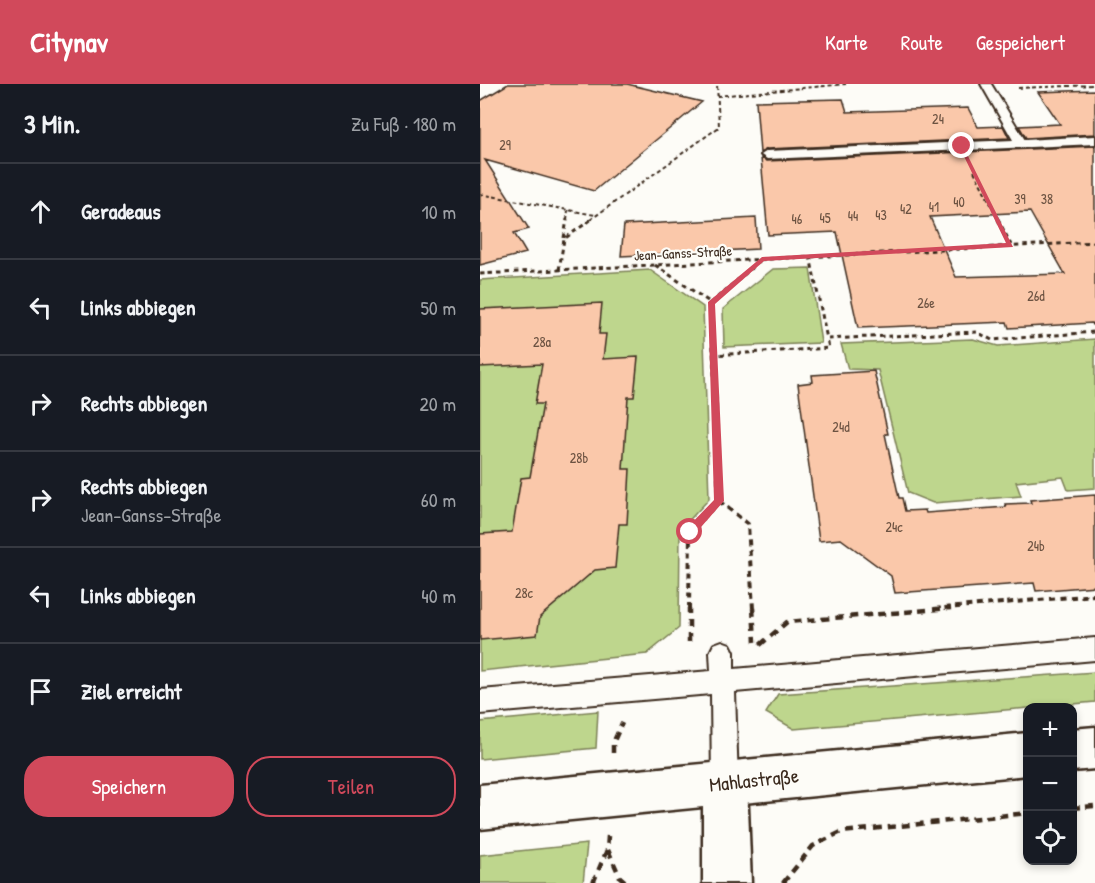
<!DOCTYPE html>
<html lang="de">
<head>
<meta charset="utf-8">
<style>
	:root { --surface:#171b24; --page:#242831; --text:#f1f3f6; --muted:#9ea1a6; --line:#363941; --accent:#d1495b }
	body { margin:0; font-family:"Patrick Hand",sans-serif; background:var(--page); color:var(--text) }
	.controls { position:absolute; right:18px; bottom:18px; display:grid; overflow:hidden; border-radius:12px; box-shadow:0 3px 9px #0003 }
	.controls button { width:54px; height:54px; display:grid; place-items:center; padding:0; border:0; border-bottom:2px solid var(--line); background:var(--surface); color:var(--text); font:30px sans-serif }
	.stop { position:absolute; width:18px; height:18px; margin:-14px; border:4px solid #d1495b; border-radius:50%; background:#fff }
	.stop.end { background:#d1495b; border-color:#fff; box-shadow:0 2px 6px #0008 }
	.list { margin:0; padding:0; list-style:none }
	h2 { display:flex; justify-content:space-between; align-items:center; height:78px; margin:0; padding:0 24px; font-size:26px }
	h2 small { font-size:20px; font-weight:400; color:var(--muted) }
	.list li { display:grid; grid-template-columns:39px 1fr auto; gap:18px; align-items:center; box-sizing:border-box; height:96px; padding:0 24px; border-top:2px solid var(--line) }
	.list b { display:block; font-size:22px; white-space:nowrap }
	.list p { margin:0; font-size:20px; white-space:nowrap; color:var(--muted) }
	.list em { font-size:20px; font-style:normal; color:var(--muted) }
	.actions { display:flex; gap:12px; padding:18px 24px }
	.actions a { flex:1; padding:14px 0; border:2px solid var(--accent); border-radius:24px; text-align:center; font-size:21px; color:var(--accent) }
	.actions .main { background:var(--accent); color:#fff }
	.icon { flex:none; width:33px; height:33px; fill:none; stroke:currentColor; stroke-width:2; stroke-linecap:round; stroke-linejoin:round }
	.map { position:relative; flex:none; width:615px; height:799px; overflow:hidden }
	header { display:flex; align-items:center; gap:36px; box-sizing:border-box; height:84px; padding:0 30px; background:var(--accent); color:#fff }
	header strong { font-size:28px }
	nav { display:flex; gap:33px; margin-inline-start:auto; font-size:21px }
	main { display:flex }
	aside { flex:1; background:var(--surface) }
	.map>svg:first-child { display:block }
	.green { fill:#bed68d; stroke:#7c8056; stroke-width:1.5 }
	.building { fill:#fac8aa; stroke:#3b2a1e; stroke-width:1.5; fill-rule:evenodd }
	.lines { fill:none; stroke-linecap:round; stroke-linejoin:round }
	.lane-casing { stroke:#3b2a1e; stroke-width:4 }
	.street-casing { stroke:#3b2a1e; stroke-width:5 }
	.secondary-casing { stroke:#3b2a1e; stroke-width:5 }
	.path-far3 { stroke:#3b2a1e; stroke-width:2; stroke-dasharray:4 3; stroke-linecap:butt }
	.path-far2 { stroke:#3b2a1e; stroke-width:3; stroke-dasharray:4.5 4; stroke-linecap:butt }
	.path-far1 { stroke:#3b2a1e; stroke-width:4; stroke-dasharray:6 4.5; stroke-linecap:butt }
	.path { stroke:#3b2a1e; stroke-width:4.5; stroke-dasharray:8 6; stroke-linecap:butt }
	.lane { fill:#fdfcf7; fill-rule:evenodd }
	.street { fill:#fdfcf7; fill-rule:evenodd }
	.secondary { fill:#fdfcf7; fill-rule:evenodd }
	.route { fill:#d1495b }
	.labels { text-anchor:middle; stroke-width:4.5; stroke-linejoin:round; paint-order:stroke }
	.number-label { font-size:14px; fill:#6b5241 }
	.far-street-label { font-size:14px; fill:#3b2a1e; stroke:#fdfcf7 }
	.near-street-label { font-size:20px; fill:#3b2a1e; stroke:#fdfcf7 }
</style>
</head>
<body>
<header>
<strong>Citynav</strong>
<nav><a>Karte</a><a>Route</a><a>Gespeichert</a></nav>
</header>
<main>
<aside>
<h2>3 Min.<small>Zu Fuß · 180 m</small></h2>
<ul class="list">
<li><svg class="icon" aria-label="ahead" viewBox="0 0 24 24"><path d="M12 20V5M6 11l6-6 6 6"/></svg><div><b>Geradeaus</b></div><em>10 m</em></li>
<li><svg class="icon" aria-label="left" viewBox="0 0 24 24"><path d="M17 20v-9H6M10 6l-5 5 5 5"/></svg><div><b>Links abbiegen</b></div><em>50 m</em></li>
<li><svg class="icon" aria-label="right" viewBox="0 0 24 24"><path d="M7 20v-9h11M14 6l5 5-5 5"/></svg><div><b>Rechts abbiegen</b></div><em>20 m</em></li>
<li><svg class="icon" aria-label="right" viewBox="0 0 24 24"><path d="M7 20v-9h11M14 6l5 5-5 5"/></svg><div><b>Rechts abbiegen</b><p>Jean-Ganss-Straße</p></div><em>60 m</em></li>
<li><svg class="icon" aria-label="left" viewBox="0 0 24 24"><path d="M17 20v-9H6M10 6l-5 5 5 5"/></svg><div><b>Links abbiegen</b></div><em>40 m</em></li>
<li><svg class="icon" aria-label="arrive" viewBox="0 0 24 24"><path d="M6 21V4h12l-3 4 3 4H6"/></svg><div><b>Ziel erreicht</b></div></li>
</ul>
<div class="actions"><a class="main">Speichern</a><a>Teilen</a></div>
</aside>
<div class="map">
<svg width="615" height="799" viewBox="0 0 615 799">
	<rect width="100%" height="100%" fill="#fdfcf7"/>
	<filter id="ink" filterUnits="userSpaceOnUse"><feTurbulence type="fractalNoise" baseFrequency=".0167" numOctaves="2"/><feDisplacementMap in="SourceGraphic" scale="12" xChannelSelector="R" yChannelSelector="G"/><feConvolveMatrix kernelMatrix="1 2 1 2 8 2 1 2 1" color-interpolation-filters="sRGB"/></filter>
	<g filter="url(#ink)">
		<!-- green -->
		<path class="green" d="M330,184l11,75 -97,4 -1,-38 50,-40z
			M170,186l53,37 6,192 -29,31 -1,98 -32,26 -167,17v-391z
			M493,255l25,7 97,-7v149l-27,2 -5,-13 -47,5 5,14 -88,7 -25,-10 -30,-123 -30,-1 -7,-25z
			M615,588v30l-301,27 -28,-16 12,-19z
			M118,627l-2,37 -116,11v-37z
			M107,760l-4,39h-103v-28z"/>
		<!-- building -->
		<path class="building" d="M28,0h119l75,18 -108,89 -109,-31 44,69 -15,4 12,20 -46,12v-164z
			M615,6v44l-69,4 -7,-12 41,-2 -22,-32z
			M363,15l4,13 121,-4 10,19 25,-1 6,12 -242,11 -7,4 -4,-52z
			M615,62v183l-3,-6 -83,5 -2,-6 -149,6 -21,-96 -69,3 -7,-77 6,3zM550,128l35,62 -109,3 -26,-60z
			M276,134l2,31 -137,7 3,-31z
			M122,219l-3,31h7l-3,25 35,-2 -4,40h-6l-5,72h7l-3,55h-8l-4,44 -20,2 -55,47 -3,18 -57,5v-106l32,-2 9,-54 9,-1 13,-73h-8l7,-40 -62,3v-58z
			M394,287l14,63h-3l14,64h3l3,13 20,-1 1,3 80,-6 -1,-3 26,-1 -1,-3 65,-5v91l-59,5 -2,-8 -139,10 -4,-17 -50,-37 -22,2 -21,-157 15,-2 -1,-7z"/>
		<g class="lines">
			<!-- lane casing -->
			<g class="lane-casing">
				<path id="lane" d="M501,0h10l34,56 70,-4v8l-328,15 -6,-4 6,-4 246,-11z
					M615,554v22l-360,32 3,91 -4,9 -9,4 -9,-4 -4,-9 -1,-89 -231,20v-24l231,-19 -1,-19 4,-8 8,-3 8,3 4,8v17z"/>
			</g>
			<!-- street casing -->
			<g class="street-casing">
				<path id="street" d="M245,677l16,6 6,16 4,100h-48v-100l6,-16z"/>
			</g>
			<!-- secondary casing -->
			<g class="secondary-casing">
				<path id="secondary" d="M615,643v42l-23,2v-42z
					M548,649v42l-548,54v-44z"/>
			</g>
			<!-- path-far3 -->
			<path class="path-far3" d="M538,4l77,-3
				M237,12l129,-12
				M494,87l25,49
				M0,110l115,21
				M87,136l1,-10
				M110,136l129,-93 -2,-43"/>
			<!-- path-far2 -->
			<path class="path-far2" d="M518,135l13,26
				M84,154l3,-19
				M330,172l17,83
				M175,181l56,38 4,89
				M79,186l5,-31 28,-20
				M0,190l615,-32
				M231,219l51,-44
				M232,271l117,-7 -2,-9 150,-7 15,8 103,-8"/>
			<!-- path-far1 -->
			<path class="path-far1" d="M239,417l29,23 5,85
				M209,525l1,-77 29,-31 -4,-110
				M454,525l161,-14"/>
			<!-- path -->
			<path class="path" d="M273,524l2,34
				M209,558v-34
				M280,561l27,-23 164,-14
				M133,669v-10l9,-20
				M592,724l23,-2
				M128,766l12,27 7,6
				M113,799l14,-33 1,-14
				M303,799l30,-37 28,-14 187,-19"/>
			<!-- lane -->
			<use href="#lane" class="lane"/>
			<!-- street -->
			<use href="#street" class="street"/>
			<!-- secondary -->
			<use href="#secondary" class="secondary"/>
		</g>
	</g>
	<!-- route -->
	<path class="route" d="M482,60l51,103 -249,14 -49,43 9,197 -30,34h-8v-6l28,-29 -6,-198 54,-45 244,-14 -47,-97z"/>
	<g class="labels">
		<!-- number labels -->
		<g class="number-label">
			<text x="458" y="40">24</text>
			<text x="25" y="66">29</text>
			<text x="540" y="120">39</text>
			<text x="567" y="120">38</text>
			<text x="479" y="123">40</text>
			<text x="454" y="128">41</text>
			<text x="426" y="130">42</text>
			<text x="401" y="136">43</text>
			<text x="373" y="137">44</text>
			<text x="345" y="139">45</text>
			<text x="317" y="140">46</text>
			<text x="556" y="217">26d</text>
			<text x="446" y="224">26e</text>
			<text x="62" y="263">28a</text>
			<text x="361" y="348">24d</text>
			<text x="99" y="379">28b</text>
			<text x="414" y="448">24c</text>
			<text x="556" y="467">24b</text>
			<text x="44" y="514">28c</text>
		</g>
		<!-- far-street labels -->
		<g class="far-street-label">
			<text transform="translate(203 169) rotate(-3)" y="5">Jean-Ganss-Straße</text>
		</g>
		<!-- near-street labels -->
		<g class="near-street-label">
			<text transform="translate(274 696) rotate(-6)" y="7">Mahlastraße</text>
		</g>
	</g>
</svg>
<div class="controls">
<button>+</button>
<button>−</button>
<button><svg class="icon" aria-label="locate" viewBox="0 0 24 24"><circle cx="12" cy="12" r="6"/><path d="M12 2v4M12 18v4M2 12h4M18 12h4"/></svg></button>
</div>
<div class="stop" style="left:210px;top:448px"></div>
<div class="stop end" style="left:482px;top:62px"></div>
</div>
</main>
</body>
</html>
